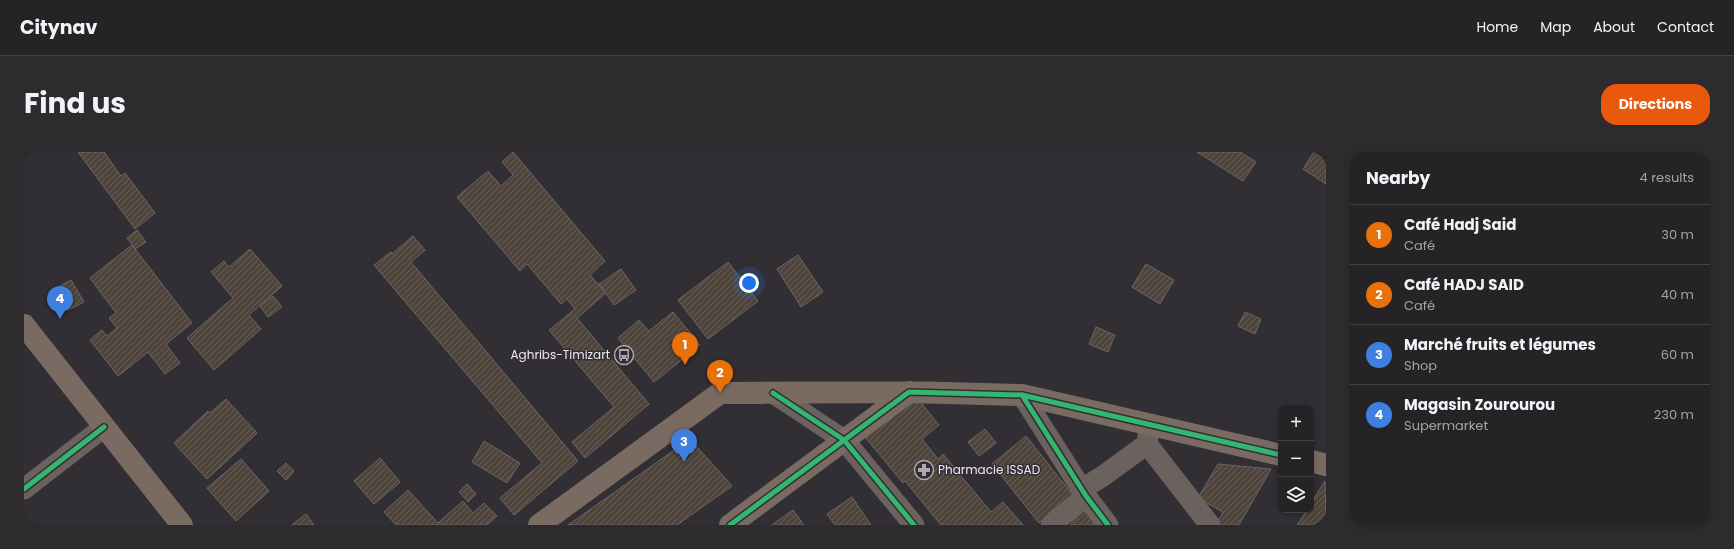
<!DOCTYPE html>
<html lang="en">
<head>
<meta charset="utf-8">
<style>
	:root { --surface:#262327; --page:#2e2b2f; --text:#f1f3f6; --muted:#a4a4a7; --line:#424044; --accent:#ea580c }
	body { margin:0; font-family:Poppins,sans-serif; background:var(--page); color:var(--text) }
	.controls { position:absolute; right:12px; bottom:12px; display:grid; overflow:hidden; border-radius:8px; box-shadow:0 2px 6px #0003 }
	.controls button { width:36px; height:36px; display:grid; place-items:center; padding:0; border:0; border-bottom:1px solid var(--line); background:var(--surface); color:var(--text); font:20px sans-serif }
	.you { position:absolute; left:725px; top:131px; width:14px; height:14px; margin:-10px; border:3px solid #fff; border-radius:50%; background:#1a73e8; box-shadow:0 0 0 6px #1a73e833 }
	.badge { display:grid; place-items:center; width:26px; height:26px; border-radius:50%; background:var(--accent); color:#fff; font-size:13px; font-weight:700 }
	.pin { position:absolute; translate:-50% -33px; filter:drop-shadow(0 1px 2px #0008) }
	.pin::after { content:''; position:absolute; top:21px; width:14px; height:12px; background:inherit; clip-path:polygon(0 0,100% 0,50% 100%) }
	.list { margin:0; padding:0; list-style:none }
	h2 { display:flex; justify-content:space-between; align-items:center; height:52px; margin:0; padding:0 16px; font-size:17px }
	h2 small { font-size:13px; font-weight:400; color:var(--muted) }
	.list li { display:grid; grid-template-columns:26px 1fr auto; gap:12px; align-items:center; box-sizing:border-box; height:60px; padding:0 16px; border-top:1px solid var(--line) }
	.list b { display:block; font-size:15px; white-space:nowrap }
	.list p { margin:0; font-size:13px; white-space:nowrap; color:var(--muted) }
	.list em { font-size:13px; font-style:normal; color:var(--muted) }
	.icon { flex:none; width:22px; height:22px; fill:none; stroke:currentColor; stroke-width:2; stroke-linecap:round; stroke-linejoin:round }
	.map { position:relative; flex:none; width:1302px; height:373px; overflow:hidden; border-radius:16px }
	header { display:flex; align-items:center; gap:24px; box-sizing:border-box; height:56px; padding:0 20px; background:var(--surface); border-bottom:1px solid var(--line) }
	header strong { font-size:19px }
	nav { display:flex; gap:22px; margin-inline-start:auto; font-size:14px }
	.intro { display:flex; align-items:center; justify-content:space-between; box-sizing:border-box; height:96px; padding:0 24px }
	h1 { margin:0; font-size:28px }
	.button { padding:10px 18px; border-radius:16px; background:var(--accent); color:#fff; font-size:14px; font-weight:700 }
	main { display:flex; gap:24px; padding:0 24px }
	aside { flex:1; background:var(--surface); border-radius:16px; box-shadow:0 2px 6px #0003 }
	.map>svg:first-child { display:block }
	.building { fill:url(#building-hatch); stroke:#696667 }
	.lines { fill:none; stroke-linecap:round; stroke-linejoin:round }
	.minor { stroke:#6b625d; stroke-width:21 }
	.primary { stroke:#796b62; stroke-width:22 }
	.cycleway-casing { stroke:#332e35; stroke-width:8 }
	.cycleway { stroke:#33b770; stroke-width:5 }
	.labels { text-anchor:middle; stroke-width:3; stroke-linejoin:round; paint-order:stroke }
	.poi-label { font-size:12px; fill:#ede9ee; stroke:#332e35; text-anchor:end }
</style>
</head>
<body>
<header>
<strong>Citynav</strong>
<nav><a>Home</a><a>Map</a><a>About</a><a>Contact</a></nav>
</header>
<div class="intro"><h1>Find us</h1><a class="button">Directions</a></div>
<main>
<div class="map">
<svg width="1302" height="373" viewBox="0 0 1302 373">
	<defs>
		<pattern id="building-hatch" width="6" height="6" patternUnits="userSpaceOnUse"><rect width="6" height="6" fill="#4f443b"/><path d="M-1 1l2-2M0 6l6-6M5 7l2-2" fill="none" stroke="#695f58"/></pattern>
	</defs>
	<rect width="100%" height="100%" fill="#322f34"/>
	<!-- building -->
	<path class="building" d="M54,0h26l17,24 4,-3 30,40 -20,16z
		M489,0l92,109 -15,14 16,18 -29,25 72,86 -64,54 -13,-16 42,-35 -65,-77 26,-21 -8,-10 -6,5 -34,-40 -7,7 -63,-74 31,-26 13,15 12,-11 -11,-13z
		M1173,0h43l16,10 -13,19z
		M1290,0h12v32l-23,-15z
		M113,78l9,12 -11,7 -8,-11z
		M389,84l12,14 -14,12 167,199 -64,54 -14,-17 42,-35 -168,-198 17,-13 1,2z
		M108,93l60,78 -26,21 14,19 -15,11 -17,-22 -30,24 -28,-36 12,-10 5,6 10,-8 -8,-10 7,-5 -26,-35z
		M226,97l32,37 -33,29 12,14 -47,41 -27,-32 46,-40 -22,-26 13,-11 5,6z
		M774,103l25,37 -22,15 -24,-38z
		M704,110l30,39 -50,38 -30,-39z
		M1122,112l28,16 -14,24 -28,-17z
		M597,117l15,21 -22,15 -15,-21z
		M47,128l13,22 -16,8 -12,-22z
		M249,144l9,11 -14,10 -8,-11z
		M649,160l27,33 -46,37 -36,-44 21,-18 10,11z
		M1221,160l16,7 -6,15 -17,-8z
		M1072,175l19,8 -7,17 -19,-8z
		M890,242l25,31 -17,14 16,20 5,-5 48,58 12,-10 20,23h-82l-36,-44 -2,2 -39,-47z
		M202,247l31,34 -50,46 -33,-36 34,-32 2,2z
		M961,277l11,14 -17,13 -11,-14z
		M1002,284l47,59 -34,28 -47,-59z
		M666,287l42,47 -55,39h-109z
		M460,289l36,22 -13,20 -35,-21z
		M356,306l20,24 -26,22 -20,-23z
		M217,307l28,32 -33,30 -29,-33z
		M262,311l8,8 -8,9 -9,-9z
		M1194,312l53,5 -32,56h-18l-4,-2 6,-11 -25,-14z
		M1301,329l1,44h-29l10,-15h4v-7z
		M443,332l9,10 -8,8 -9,-10z
		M384,338l30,33 25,-22 10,12 11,-10 13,13 -10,9h-91l-12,-13z
		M828,345l19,28h-36l-8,-11z
		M769,358l11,15h-32z
		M1059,358l18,15h-31z
		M282,362l8,11h-22z"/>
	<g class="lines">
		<!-- minor -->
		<path class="minor" d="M749,241l71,47 70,85
			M998,243l64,101 22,29
			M1123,292l63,81
			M0,337l80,-62
			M1058,337l21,-13 44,-32 2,-14
			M1027,373l35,-29"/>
		<!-- primary -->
		<path class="primary" d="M0,173l158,200
			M1287,309l15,4
			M515,373l181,-132 189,-1 113,3 259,60
			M706,373l179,-133"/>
		<!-- cycleway casing -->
		<g class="cycleway-casing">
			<path id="cycleway" d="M749,241l71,47 70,85
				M998,243l64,101 22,29
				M0,337l80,-62
				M706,373l179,-133 113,3 259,60"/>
		</g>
		<!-- cycleway -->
		<use href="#cycleway" class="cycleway"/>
	</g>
	<!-- icons -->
	<defs>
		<g id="bus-ring" transform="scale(1)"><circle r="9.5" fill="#332e35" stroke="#aca8ad" stroke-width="1.5"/><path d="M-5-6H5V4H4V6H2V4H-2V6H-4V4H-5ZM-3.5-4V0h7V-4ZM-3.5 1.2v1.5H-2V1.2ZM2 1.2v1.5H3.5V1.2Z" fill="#aca8ad"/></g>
		<g id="pharmacy-ring" transform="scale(1)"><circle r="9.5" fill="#332e35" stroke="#aca8ad" stroke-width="1.5"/><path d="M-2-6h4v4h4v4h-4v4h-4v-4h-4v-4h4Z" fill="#aca8ad"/></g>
	</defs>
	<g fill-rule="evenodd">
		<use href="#bus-ring" x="600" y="203"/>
		<use href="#pharmacy-ring" x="900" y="318"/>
	</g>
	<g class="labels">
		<!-- poi labels -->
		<g class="poi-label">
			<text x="586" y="207">Aghribs-Timizart</text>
			<text x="914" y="322" text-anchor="start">Pharmacie ISSAD</text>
		</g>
	</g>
</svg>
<div class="controls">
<button>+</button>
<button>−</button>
<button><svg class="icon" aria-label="layers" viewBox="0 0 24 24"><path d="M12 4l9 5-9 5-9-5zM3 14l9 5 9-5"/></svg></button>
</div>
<div class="you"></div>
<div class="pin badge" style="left:661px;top:213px;background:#e8710a">1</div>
<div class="pin badge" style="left:696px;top:241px;background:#e8710a">2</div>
<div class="pin badge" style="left:660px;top:310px;background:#3f7fe0">3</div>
<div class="pin badge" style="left:36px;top:167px;background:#3f7fe0">4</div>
</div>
<aside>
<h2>Nearby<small>4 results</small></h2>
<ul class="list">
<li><span class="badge" style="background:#e8710a">1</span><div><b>Café Hadj Said</b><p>Café</p></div><em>30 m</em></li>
<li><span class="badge" style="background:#e8710a">2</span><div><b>Café HADJ SAID</b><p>Café</p></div><em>40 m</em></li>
<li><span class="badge" style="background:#3f7fe0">3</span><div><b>Marché fruits et légumes</b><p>Shop</p></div><em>60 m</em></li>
<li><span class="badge" style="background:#3f7fe0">4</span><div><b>Magasin Zourourou</b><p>Supermarket</p></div><em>230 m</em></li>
</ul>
</aside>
</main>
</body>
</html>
